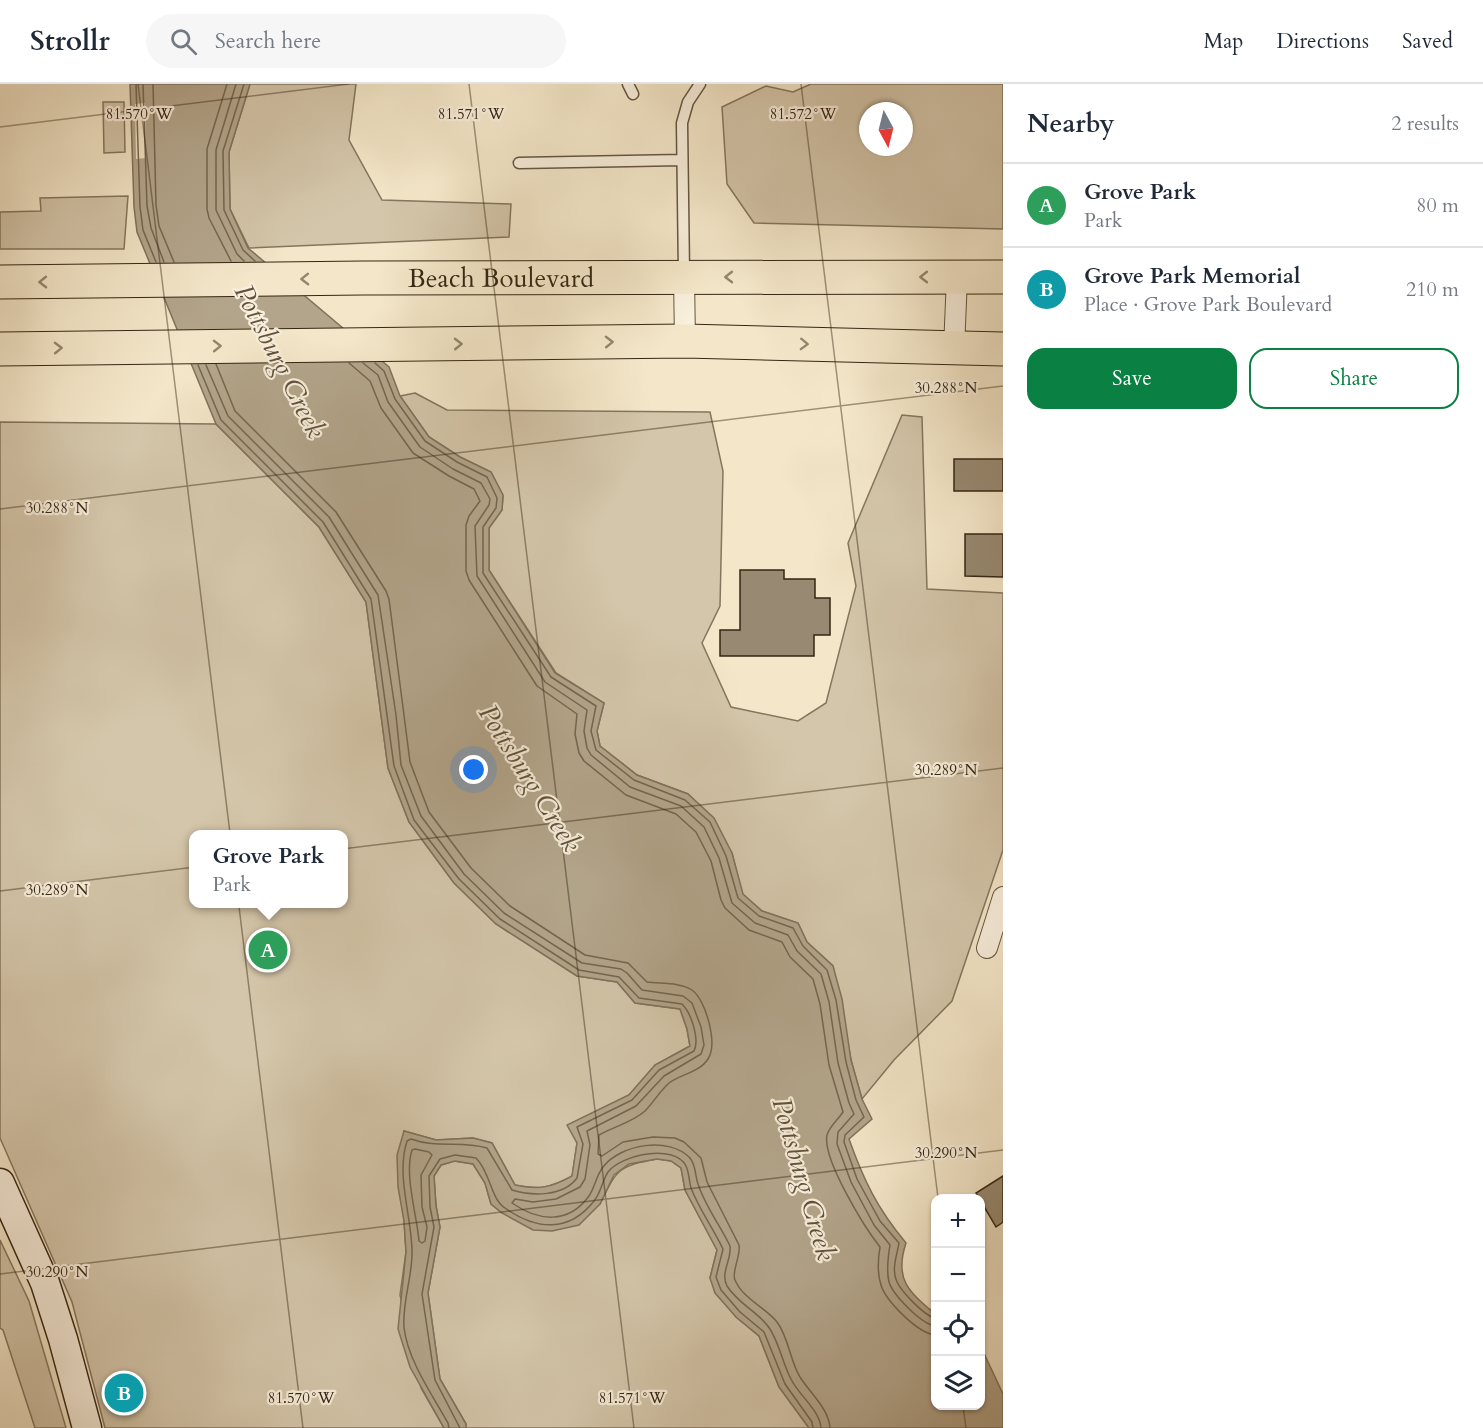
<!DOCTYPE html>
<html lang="en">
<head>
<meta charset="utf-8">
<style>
	:root { --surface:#fff; --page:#f6f6f7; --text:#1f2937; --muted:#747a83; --line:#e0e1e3; --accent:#0b8043 }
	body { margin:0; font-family:Cardo,serif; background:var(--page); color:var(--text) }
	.controls { position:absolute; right:18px; bottom:18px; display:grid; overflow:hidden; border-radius:12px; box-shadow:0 2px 4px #0004 }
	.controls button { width:54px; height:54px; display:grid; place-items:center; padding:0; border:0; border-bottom:2px solid var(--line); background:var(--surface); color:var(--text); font:30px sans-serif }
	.compass { position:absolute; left:859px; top:18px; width:54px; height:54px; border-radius:50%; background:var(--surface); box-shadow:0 2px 4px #0004; rotate:173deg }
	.you { position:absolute; left:474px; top:686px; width:21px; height:21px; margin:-15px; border:4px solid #fff; border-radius:50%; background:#1a73e8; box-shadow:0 0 0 9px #1a73e833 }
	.badge { display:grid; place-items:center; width:39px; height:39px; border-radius:50%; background:var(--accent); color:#fff; font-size:20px; font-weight:700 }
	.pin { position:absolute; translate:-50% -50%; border:3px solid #fff; box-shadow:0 2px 6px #0006 }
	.popup { position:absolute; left:189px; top:746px; width:159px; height:78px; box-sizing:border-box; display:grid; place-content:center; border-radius:12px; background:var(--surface); filter:drop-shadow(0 2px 4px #0005); font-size:20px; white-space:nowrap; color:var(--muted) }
	.popup b { font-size:22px; color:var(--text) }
	.popup::after { content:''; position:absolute; left:50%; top:100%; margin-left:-12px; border:12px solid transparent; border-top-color:var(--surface) }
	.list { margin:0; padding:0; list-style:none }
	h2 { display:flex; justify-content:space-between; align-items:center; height:78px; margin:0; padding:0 24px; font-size:26px }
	h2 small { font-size:20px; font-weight:400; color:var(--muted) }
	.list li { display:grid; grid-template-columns:39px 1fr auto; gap:18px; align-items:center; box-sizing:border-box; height:84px; padding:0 24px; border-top:2px solid var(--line) }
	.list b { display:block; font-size:22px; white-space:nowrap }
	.list p { margin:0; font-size:20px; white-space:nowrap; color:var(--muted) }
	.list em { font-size:20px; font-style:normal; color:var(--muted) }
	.actions { display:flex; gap:12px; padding:18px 24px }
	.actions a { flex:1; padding:14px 0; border:2px solid var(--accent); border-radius:18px; text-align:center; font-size:21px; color:var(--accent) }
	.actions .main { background:var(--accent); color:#fff }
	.icon { flex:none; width:33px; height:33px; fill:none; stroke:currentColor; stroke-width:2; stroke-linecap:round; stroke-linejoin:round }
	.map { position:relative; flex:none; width:1003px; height:1344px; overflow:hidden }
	header { display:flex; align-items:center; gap:36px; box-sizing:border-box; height:84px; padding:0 30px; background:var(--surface); border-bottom:2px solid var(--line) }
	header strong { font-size:28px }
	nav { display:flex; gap:33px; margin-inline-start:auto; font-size:21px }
	.search { width:420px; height:54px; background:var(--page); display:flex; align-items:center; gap:15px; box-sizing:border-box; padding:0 21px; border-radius:33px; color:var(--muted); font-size:22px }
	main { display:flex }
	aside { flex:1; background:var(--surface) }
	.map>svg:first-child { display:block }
	.green { fill:#d4c6aa; stroke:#84765e; stroke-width:1.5; fill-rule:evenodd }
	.water { fill:#b3a58b; stroke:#81725b; stroke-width:1.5 }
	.pier { fill:#f4e7c9 }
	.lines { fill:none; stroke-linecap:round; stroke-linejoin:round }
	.shore { stroke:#74664f; stroke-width:1.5 }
	.building { fill:#988a72; stroke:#352613; stroke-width:1.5 }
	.lane-casing { stroke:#655640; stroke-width:13 }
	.street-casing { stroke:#655640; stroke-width:22 }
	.secondary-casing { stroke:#352613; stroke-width:31 }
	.highway-casing { stroke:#352613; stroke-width:35 }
	.lane { stroke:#f8efdc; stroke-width:10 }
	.street { stroke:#f8efdc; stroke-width:20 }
	.secondary { stroke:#f8efdc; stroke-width:28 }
	.highway { stroke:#f4e7c9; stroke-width:33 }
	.oneway { stroke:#94866e }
	.ticks { fill:none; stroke:#352613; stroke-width:1.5; stroke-opacity:0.45 }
	.labels { text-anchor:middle; stroke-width:4.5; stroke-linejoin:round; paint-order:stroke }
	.street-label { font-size:26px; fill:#352613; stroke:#f8efdc }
	.water-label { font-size:27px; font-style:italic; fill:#61523d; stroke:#f8efdc }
	.ticks-label { font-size:15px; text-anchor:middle; fill:#352613; stroke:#f8efdc; stroke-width:4.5; stroke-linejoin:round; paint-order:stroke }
</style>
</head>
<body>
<header>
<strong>Strollr</strong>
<div class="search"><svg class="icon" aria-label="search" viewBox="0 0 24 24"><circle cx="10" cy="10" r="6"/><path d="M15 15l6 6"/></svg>Search here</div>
<nav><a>Map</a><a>Directions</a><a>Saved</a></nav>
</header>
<main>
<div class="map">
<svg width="1003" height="1344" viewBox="0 0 1003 1344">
	<rect width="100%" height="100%" fill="#f4e7c9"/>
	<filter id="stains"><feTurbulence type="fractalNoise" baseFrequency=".00333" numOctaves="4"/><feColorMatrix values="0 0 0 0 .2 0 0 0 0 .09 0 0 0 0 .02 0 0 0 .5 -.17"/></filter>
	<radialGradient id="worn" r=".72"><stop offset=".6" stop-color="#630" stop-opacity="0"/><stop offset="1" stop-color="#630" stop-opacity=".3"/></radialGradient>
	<!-- green -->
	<path class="green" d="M250,0h106l-7,56 33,60 129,4 -2,33 -260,11 -19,-39 -1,-57z
		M811,0h192v145l-249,-6 -27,-39 -5,-77 44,-21 27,6zM868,27h36v36h-36z
		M103,18h21l1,50 -21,1z
		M128,112l-4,53h-124v-37l41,-1 -1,-13z
		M415,309l32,17 263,2 13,59 -3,135 -18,37 29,64 67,14 28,-18 30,-117 -8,-43 54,-128 20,2 5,172 76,4v257l-51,151 -58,59 -32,39 -11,-39 -18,-94 -26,-24 -9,-19 -36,-12 -20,-17 -10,-41 -44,-59 -51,-19 -37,-29 -3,-15 7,-28 -48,-30 -67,-103v-42l13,-18 1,-14 -12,-24 -31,-15 -31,-20 -29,-41z
		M0,338l216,2 103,103 47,75 22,166 21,54 45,61 42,41 81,52 40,6 18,21 45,6 7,20 3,17 -35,19 -26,30 -61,30 9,18 -5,34c-22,11 -33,13 -57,8l-23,-42 -19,-5 -37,2 -32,-9v90l2,31 -6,43 21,93 23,40h-339l-33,-126 -72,-164zM193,750h150v70h-150z
		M657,1075l14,2 10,7 4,22 32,60 -7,28 26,39 23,19 20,51 30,41h-343v-4l-26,-45 -12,-86 12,-66 -4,-21 -2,-30 7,-11 13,-4 19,3 12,19 6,21 11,9 98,-9c17,-35 18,-38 57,-45z
		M0,1156l29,61 37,127h-31l-32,-98 -3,-2z"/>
	<!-- water -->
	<path class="water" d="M130,0h120l-21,68 1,57 18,39 141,119 11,29 29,41 31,20 31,15 12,23 -1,15 -13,18v42l66,103 49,30 -7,28 3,15 37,29 51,19 26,24 18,35 11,41 19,17 36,12 9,19 26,24 9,33 9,61 11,39 10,20 -23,20c15,42 28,69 57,104 -12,36 2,48 29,71l1,92h44l1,-59 22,47v34h-194l-30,-41 -20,-51 -23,-19 -21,-24 -5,-15 7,-28 -32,-60 -4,-22 -10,-7 -14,-2 -28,5 -15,11 -14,29 -21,21 -27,6 -19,-1 -31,-17 -11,-9 -6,-21 -12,-19 -18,-3 -14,4 -7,11 2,30 4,21 -12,66 12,86 26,45v4h-22l-34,-61 -12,-38 8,-77 -2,-31 -6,-34 -1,-32 7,-24 32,9 37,-2 19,5 23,42c24,5 35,3 57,-9l5,-33 -10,-18 62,-30 26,-30 35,-19 -3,-17 -7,-20 -45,-6 -18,-21 -40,-6 -81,-52 -42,-41 -45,-61 -21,-54 -22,-166 -47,-75 -103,-103 -79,-192 -3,-25z"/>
	<!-- pier -->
	<path class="pier" d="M145,19l1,55 -10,1 -1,-55z"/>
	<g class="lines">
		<!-- shore -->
		<path class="shore" d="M136,0l4,123 3,23 13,32
			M143,0l4,122 4,22 13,34
			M153,0l3,121 3,21 15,36
			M227,0l-20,65v60l2,9 22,43
			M236,0l-20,66v60l21,44 7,7
			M244,0l-21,67 1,59 19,40 12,11
			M349,279l21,18 11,27 32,45 36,23 25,13 6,12 -11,15 -3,9v46l3,9 68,106 40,28 -2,20 4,19 5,8 42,34 50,19 20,18 15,29 10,39 4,8 24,22 33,12 8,15 23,22 7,25 9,61 14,47c-5,8 -13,13 -16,23 -5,24 38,93 53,112 -2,12 -3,26 1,38 5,16 37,49 55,50
			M363,279l15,12 10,27 32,45 33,22 28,14 9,16 -1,6 -14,21 2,50 68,106 42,28 -3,21 3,17 4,7 39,32 51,19 23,21 15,31 13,45 23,20 33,12 9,16 24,23 8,28 9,61 11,40 5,11 -16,18 -1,12 14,38 23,43 16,20c-2,12 -4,25 -1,37 4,13 33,43 47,44
			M375,279l9,8 11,28 30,42 32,21 30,15 10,21 -1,10 -13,19v46l68,104 45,29 -5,25 5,19 38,30 51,20 25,22 16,34 12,42 21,18 34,12 10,18 24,24 9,30 10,62 10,38 8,17 -19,18 -1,7 13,37 23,42 19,22c-2,12 -8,27 -2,39 5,10 28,35 39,36
			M216,280l19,47 101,101 50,79 3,8 21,163 19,50 42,56 39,38 75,49 43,8 19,19c13,2 33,0 45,8 14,10 26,54 16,69 -8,13 -27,15 -39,24 -9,8 -16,20 -24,28 -12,11 -32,16 -46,24l-1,19 4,2 21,-14 30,-5 22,1 9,4 17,16 6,24 32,63c2,11 -8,28 -4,35 8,19 30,27 42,42 12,16 13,39 23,55 10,16 29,32 30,51
			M198,281l23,55 102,102 48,77 23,167 20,54 45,59 41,40 79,51 40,7 20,21 43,6c9,9 18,35 12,47l-35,19 -27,30 -55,27 6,17 -6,34c-14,19 -45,18 -65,12l-25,-42c-27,-8 -49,1 -76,-9l-4,2c-11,35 4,72 5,109 1,25 -10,52 -8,77 3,32 29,69 44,96l1,5
			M206,281l22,51 101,101 49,78 18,120 5,50 20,51 43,58 40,39 78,50 39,6 6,4 15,17 41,6 9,7 9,24 3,18 -3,9 -37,22 -28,30 -49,25 3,14 -5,34 -5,8 -24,12 -23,3 -18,-3 -3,4c26,18 56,22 77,-7 6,-9 7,-20 14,-29 18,-23 66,-31 87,-9 6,7 5,18 8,26 7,22 22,41 32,62 2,13 -10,27 -3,40 11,18 33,27 43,43 10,16 13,36 22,52 8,15 28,30 29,47
			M415,1065l14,3 3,3 -11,20 1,32 5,20 -2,14 -3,2 -3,-2c-2,-26 -15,-66 -7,-91z
			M460,1344l-25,-48 -13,-86 12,-67 -4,-20 -1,-31 11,-17 15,-4 21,3c15,15 14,40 29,50 31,22 64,25 89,-7 7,-8 8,-20 14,-29 13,-17 66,-29 78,-6 3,6 3,15 5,22 8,21 22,40 32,61l-7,28 5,13 19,22 24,20 21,52 27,38 1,6"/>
	</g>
	<!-- building -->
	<path class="building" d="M954,375h49v32h-49z
		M965,450h38v43l-38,-1z
		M740,486h44v9h31v19h15v37h-16v21h-94v-26h20z
		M1003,1092v46l-7,5 -20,-34z"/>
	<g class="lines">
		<!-- lane casing -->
		<g class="lane-casing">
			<path id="lane" d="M628,0l5,10
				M519,79l163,-3
				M684,190l-2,-151 6,-21 12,-18"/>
		</g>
		<!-- street casing -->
		<g class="street-casing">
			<path id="street" d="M684,193l1,64
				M954,265l3,-72
				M987,864l16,-51"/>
		</g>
		<!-- secondary casing -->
		<g class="secondary-casing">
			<path id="secondary" d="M0,1099l45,100 18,56 24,89"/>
		</g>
		<!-- highway casing -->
		<g class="highway-casing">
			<g id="highway">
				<path id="s1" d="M0,198l363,-4 640,-1"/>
				<path d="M0,265l685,-8 318,8"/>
			</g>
		</g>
		<!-- lane -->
		<use href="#lane" class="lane"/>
		<!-- street -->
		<use href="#street" class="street"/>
		<!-- secondary -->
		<use href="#secondary" class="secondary"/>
		<!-- highway -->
		<use href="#highway" class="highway"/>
	</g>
	<!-- one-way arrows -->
	<defs><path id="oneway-chevron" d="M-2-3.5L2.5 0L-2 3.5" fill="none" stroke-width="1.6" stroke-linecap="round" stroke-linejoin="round" transform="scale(1.5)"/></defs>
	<g class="oneway">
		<use href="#oneway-chevron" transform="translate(729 193) rotate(180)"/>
		<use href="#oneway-chevron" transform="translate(924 193) rotate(180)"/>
		<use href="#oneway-chevron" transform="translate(305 195) rotate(179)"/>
		<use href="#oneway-chevron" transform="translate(43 198) rotate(179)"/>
		<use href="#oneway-chevron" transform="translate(609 258) rotate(-1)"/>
		<use href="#oneway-chevron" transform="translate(458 260) rotate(-1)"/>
		<use href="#oneway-chevron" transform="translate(804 260) rotate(2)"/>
		<use href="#oneway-chevron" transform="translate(217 262) rotate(-1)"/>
		<use href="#oneway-chevron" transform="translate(58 264) rotate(-1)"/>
	</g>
	<!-- ticks -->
	<path class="ticks" d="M138,0l165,1344M469,0l165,1344M801,0l137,1114M0,43l349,-43M0,425l1003,-123M0,807l1003,-123M0,1190l1003,-124M963,1322l3,22"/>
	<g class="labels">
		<!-- street labels -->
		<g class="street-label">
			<text dy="9" stroke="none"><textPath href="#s1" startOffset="501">Beach Boulevard</textPath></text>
		</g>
		<!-- water labels -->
		<g class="water-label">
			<text transform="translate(280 277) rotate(63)" y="9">Pottsburg Creek</text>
			<text transform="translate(530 694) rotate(58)" y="9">Pottsburg Creek</text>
			<text transform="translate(804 1095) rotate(74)" y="9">Pottsburg Creek</text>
		</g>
	</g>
	<g class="ticks-label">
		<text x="139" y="35">81.570°W</text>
		<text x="471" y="35">81.571°W</text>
		<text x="803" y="35">81.572°W</text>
		<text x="946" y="309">30.288°N</text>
		<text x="57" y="429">30.288°N</text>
		<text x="946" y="691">30.289°N</text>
		<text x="57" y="811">30.289°N</text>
		<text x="946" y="1074">30.290°N</text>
		<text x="57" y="1193">30.290°N</text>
		<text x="301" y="1319">81.570°W</text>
		<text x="632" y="1319">81.571°W</text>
	</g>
	<rect width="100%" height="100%" filter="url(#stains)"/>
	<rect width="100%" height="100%" fill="url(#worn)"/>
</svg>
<div class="controls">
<button>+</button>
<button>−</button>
<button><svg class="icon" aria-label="locate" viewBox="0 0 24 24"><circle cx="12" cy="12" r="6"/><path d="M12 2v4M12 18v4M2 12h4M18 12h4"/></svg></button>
<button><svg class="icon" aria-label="layers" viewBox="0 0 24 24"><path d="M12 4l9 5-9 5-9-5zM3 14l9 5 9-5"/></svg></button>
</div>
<svg class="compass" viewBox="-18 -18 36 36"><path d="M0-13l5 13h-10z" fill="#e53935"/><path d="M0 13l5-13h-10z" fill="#747a83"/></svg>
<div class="you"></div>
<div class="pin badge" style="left:268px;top:866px;background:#2e9e5b">A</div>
<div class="popup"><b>Grove Park</b>Park</div>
<div class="pin badge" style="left:124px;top:1309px;background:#0f9aa8">B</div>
</div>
<aside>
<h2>Nearby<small>2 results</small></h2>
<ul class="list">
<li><span class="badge" style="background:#2e9e5b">A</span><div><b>Grove Park</b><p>Park</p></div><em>80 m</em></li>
<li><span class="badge" style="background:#0f9aa8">B</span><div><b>Grove Park Memorial</b><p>Place · Grove Park Boulevard</p></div><em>210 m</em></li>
</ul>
<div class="actions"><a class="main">Save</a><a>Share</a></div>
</aside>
</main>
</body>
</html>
